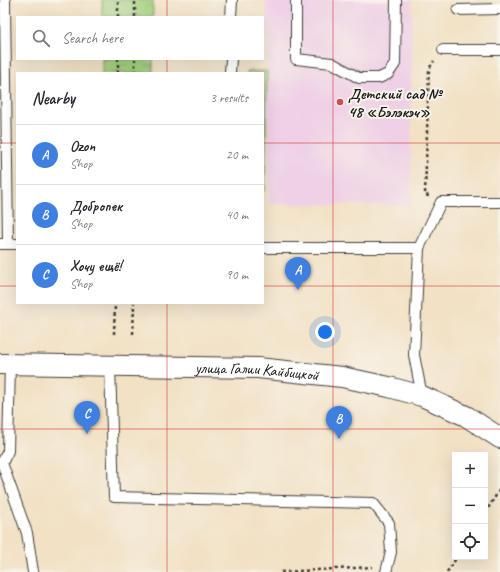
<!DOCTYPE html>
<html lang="en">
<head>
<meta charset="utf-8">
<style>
	:root { --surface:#fff; --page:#f2f2f3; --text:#2b2b33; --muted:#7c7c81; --line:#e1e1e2; --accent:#111827 }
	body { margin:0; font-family:Caveat,sans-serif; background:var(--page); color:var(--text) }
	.controls { position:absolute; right:12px; bottom:12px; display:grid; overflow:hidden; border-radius:0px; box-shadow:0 4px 16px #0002 }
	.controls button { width:36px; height:36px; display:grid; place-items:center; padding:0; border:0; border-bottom:1px solid var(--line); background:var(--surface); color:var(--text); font:20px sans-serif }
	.you { position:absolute; left:325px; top:332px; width:14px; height:14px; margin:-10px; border:3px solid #fff; border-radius:50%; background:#1a73e8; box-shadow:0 0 0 6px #1a73e833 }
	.badge { display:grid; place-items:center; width:26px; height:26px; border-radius:50%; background:var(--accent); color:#fff; font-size:13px; font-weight:700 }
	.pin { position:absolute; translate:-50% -33px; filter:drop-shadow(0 1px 2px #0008) }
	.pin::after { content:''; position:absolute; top:21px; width:14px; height:12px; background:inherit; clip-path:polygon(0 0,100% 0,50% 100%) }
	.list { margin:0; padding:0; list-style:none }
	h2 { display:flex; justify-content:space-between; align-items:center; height:52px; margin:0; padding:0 16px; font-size:17px }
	h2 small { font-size:13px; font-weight:400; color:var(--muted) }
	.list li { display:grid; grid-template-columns:26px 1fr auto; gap:12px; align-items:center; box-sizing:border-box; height:60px; padding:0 16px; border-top:1px solid var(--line) }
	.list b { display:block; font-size:15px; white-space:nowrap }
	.list p { margin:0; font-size:13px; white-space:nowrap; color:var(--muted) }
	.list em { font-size:13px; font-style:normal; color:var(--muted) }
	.icon { flex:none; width:22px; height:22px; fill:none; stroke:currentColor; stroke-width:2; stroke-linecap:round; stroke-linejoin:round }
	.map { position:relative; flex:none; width:500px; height:572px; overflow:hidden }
	.search { position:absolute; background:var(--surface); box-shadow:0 4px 16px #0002; left:16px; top:16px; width:248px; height:44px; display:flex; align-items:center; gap:10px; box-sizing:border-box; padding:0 14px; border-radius:0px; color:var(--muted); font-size:15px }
	.panel { position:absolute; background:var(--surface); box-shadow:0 4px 16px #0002; left:16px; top:72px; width:248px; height:232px; border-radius:0px }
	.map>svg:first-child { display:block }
	.built { fill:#efd0e6 }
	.park { fill:url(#park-tufts); stroke:#60774e }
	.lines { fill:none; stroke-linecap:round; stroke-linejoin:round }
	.lane-casing { stroke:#3c3a35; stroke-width:12 }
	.street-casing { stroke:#3c3a35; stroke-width:22 }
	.path { stroke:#3c3a35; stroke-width:2.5; stroke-dasharray:3 3; stroke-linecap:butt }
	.lane { stroke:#fff; stroke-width:10 }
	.street { stroke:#fff; stroke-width:20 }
	.grid { fill:none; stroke:#d62828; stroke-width:1; stroke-opacity:0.55 }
	.poi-dot { fill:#d1495b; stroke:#f7f3e8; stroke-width:1.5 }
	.labels { text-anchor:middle; stroke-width:4; stroke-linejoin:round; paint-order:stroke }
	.poi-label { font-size:16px; font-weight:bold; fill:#1c1c1c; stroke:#f7f3e8; text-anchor:start }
	.street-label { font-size:16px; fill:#1c1c1c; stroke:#f7f3e8 }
</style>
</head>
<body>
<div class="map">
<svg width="500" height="572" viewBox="0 0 500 572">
	<defs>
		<pattern id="park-tufts" width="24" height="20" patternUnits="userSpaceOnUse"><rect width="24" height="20" fill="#a4d27f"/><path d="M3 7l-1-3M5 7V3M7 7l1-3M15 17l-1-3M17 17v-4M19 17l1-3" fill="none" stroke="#8db46d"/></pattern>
	</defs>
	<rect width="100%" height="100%" fill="#f7f3e8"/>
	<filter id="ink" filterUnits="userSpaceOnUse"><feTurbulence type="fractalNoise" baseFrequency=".025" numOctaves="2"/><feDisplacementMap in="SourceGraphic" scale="8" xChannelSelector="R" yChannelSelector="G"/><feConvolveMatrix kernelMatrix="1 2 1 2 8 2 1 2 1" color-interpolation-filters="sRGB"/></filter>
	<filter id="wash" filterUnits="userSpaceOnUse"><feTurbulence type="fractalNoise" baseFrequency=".012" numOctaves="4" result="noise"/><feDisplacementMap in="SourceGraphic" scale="16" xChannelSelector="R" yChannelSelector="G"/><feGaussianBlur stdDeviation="0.9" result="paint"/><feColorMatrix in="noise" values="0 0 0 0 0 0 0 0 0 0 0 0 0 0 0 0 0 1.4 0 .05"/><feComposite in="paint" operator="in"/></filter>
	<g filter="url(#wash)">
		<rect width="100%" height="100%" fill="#f2e1c5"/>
		<!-- built -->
		<path class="built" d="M266,0h146l-1,205 -142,-1z"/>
		<!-- park -->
		<path class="park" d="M102,0h51v17h-51z
			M102,59h51v14h-51z
			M247,71h20l-2,120h-2v-118h-16z"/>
	</g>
	<g filter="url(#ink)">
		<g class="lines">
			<!-- lane casing -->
			<g class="lane-casing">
				<path id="lane" d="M5,0l3,244
					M296,0v59l36,4 27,15h20l9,-4 7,-10 1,-64
					M458,10l42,-1
					M231,17l1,-17
					M443,50h57
					M230,73l1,-14
					M0,244h17
					M263,248h156l-5,107 8,41
					M419,248l22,-46h59
					M110,365l4,132 259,6 16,20 2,29 -5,20
					M0,463h2l6,-12 2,-87
					M2,463l25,70 6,39"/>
			</g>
			<!-- street casing -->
			<g class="street-casing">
				<g id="street">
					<path id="s1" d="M0,364l258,4 84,9 47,10 33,9 44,20 34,22"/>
				</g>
			</g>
			<!-- path -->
			<path class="path" d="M118,17v-17
				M135,17v-17
				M118,73v-14
				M135,73v-14
				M429,196l-4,-1 4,-126 5,-8
				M114,334l1,-31
				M133,334l1,-31
				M485,513l15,-24
				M281,572l91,-5
				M447,572l10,-15"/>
			<!-- lane -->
			<use href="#lane" class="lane"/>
			<!-- street -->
			<use href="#street" class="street"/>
		</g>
	</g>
	<!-- grid -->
	<path class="grid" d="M167,0v17M333,0v572M167,59v14M0,143h17M263,143h237M0,286h17M263,286h237M167,303v269M0,429h500"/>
	<!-- markers -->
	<circle class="poi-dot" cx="340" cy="102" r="4"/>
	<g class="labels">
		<!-- poi labels -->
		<g class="poi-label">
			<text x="348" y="99">Детский сад №<tspan x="348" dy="18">48 «Бэлэкэч»</tspan></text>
		</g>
		<!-- street labels -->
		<g class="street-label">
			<text dy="6" stroke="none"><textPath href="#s1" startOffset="257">улица Галии Кайбицкой</textPath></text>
		</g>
	</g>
</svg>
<div class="controls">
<button>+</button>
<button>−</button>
<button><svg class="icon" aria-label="locate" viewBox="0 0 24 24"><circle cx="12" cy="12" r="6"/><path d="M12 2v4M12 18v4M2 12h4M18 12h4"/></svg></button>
</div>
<div class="you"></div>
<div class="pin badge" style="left:298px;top:290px;background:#3f7fe0">A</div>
<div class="pin badge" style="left:339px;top:439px;background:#3f7fe0">B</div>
<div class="pin badge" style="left:87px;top:434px;background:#3f7fe0">C</div>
<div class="search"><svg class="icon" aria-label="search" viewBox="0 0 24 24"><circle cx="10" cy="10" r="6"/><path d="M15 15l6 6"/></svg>Search here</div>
<section class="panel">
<h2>Nearby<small>3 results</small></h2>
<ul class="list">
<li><span class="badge" style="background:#3f7fe0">A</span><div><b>Ozon</b><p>Shop</p></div><em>20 m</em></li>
<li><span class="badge" style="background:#3f7fe0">B</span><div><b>Добропек</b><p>Shop</p></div><em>40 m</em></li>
<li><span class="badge" style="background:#3f7fe0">C</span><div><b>Хочу ещё!</b><p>Shop</p></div><em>90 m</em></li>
</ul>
</section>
</div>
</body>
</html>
